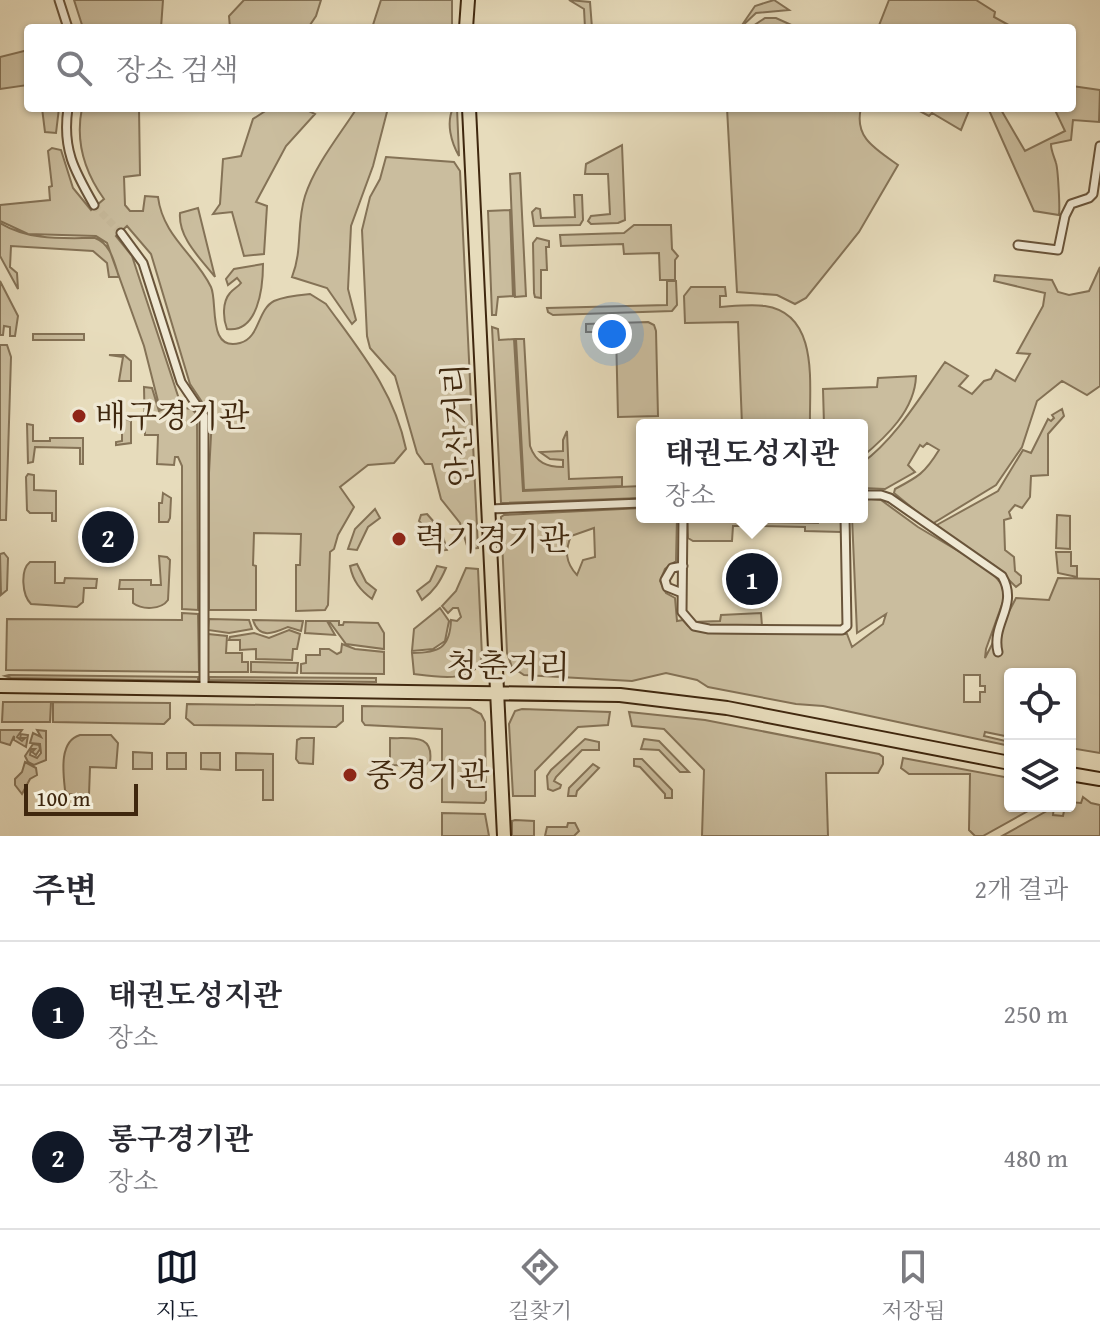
<!DOCTYPE html>
<html lang="ko">
<head>
<meta charset="utf-8">
<style>
	:root { --surface:#fff; --page:#f7f7f7; --text:#2b2b33; --muted:#7c7c81; --line:#e1e1e2; --accent:#111827 }
	body { margin:0; font-family:"Gentium Book Plus","Noto Serif KR",serif; background:var(--page); color:var(--text) }
	.controls { position:absolute; right:24px; bottom:24px; display:grid; overflow:hidden; border-radius:8px; box-shadow:0 2px 6px #0004 }
	.controls button { width:72px; height:72px; display:grid; place-items:center; padding:0; border:0; border-bottom:2px solid var(--line); background:var(--surface); color:var(--text); font:40px sans-serif }
	.scale { position:absolute; left:24px; bottom:20px; width:114px; box-sizing:border-box; padding-left:8px; border:4px solid #3f270e; border-top:0; font-size:22px; line-height:28px; white-space:nowrap; color:#3f270e; -webkit-text-stroke:6px #efe8d3; paint-order:stroke }
	.you { position:absolute; left:612px; top:334px; width:28px; height:28px; margin:-20px; border:6px solid #fff; border-radius:50%; background:#1a73e8; box-shadow:0 0 0 12px #1a73e833 }
	.badge { display:grid; place-items:center; width:52px; height:52px; border-radius:50%; background:var(--accent); color:#fff; font-size:26px; font-weight:700 }
	.pin { position:absolute; translate:-50% -50%; border:4px solid #fff; box-shadow:0 2px 8px #0006 }
	.popup { position:absolute; left:636px; top:419px; width:232px; height:104px; box-sizing:border-box; display:grid; place-content:center; border-radius:8px; background:var(--surface); filter:drop-shadow(0 2px 6px #0005); font-size:26px; white-space:nowrap; color:var(--muted) }
	.popup b { font-size:30px; color:var(--text) }
	.popup::after { content:''; position:absolute; left:50%; top:100%; margin-left:-16px; border:16px solid transparent; border-top-color:var(--surface) }
	.list { margin:0; padding:0; list-style:none }
	h2 { display:flex; justify-content:space-between; align-items:center; height:104px; margin:0; padding:0 32px; font-size:34px }
	h2 small { font-size:26px; font-weight:400; color:var(--muted) }
	.list li { display:grid; grid-template-columns:52px 1fr auto; gap:24px; align-items:center; box-sizing:border-box; height:144px; padding:0 32px; border-top:2px solid var(--line) }
	.list b { display:block; font-size:30px; white-space:nowrap }
	.list p { margin:0; font-size:26px; white-space:nowrap; color:var(--muted) }
	.list em { font-size:26px; font-style:normal; color:var(--muted) }
	.icon { flex:none; width:44px; height:44px; fill:none; stroke:currentColor; stroke-width:2; stroke-linecap:round; stroke-linejoin:round }
	.map { position:relative; flex:none; width:1100px; height:836px; overflow:hidden }
	.search { position:absolute; background:var(--surface); box-shadow:0 2px 6px #0004; left:24px; right:24px; top:24px; height:88px; display:flex; align-items:center; gap:20px; box-sizing:border-box; padding:0 28px; border-radius:8px; color:var(--muted); font-size:30px }
	.sheet { height:392px; background:var(--surface) }
	nav { display:flex; justify-content:space-around; align-items:center; box-sizing:border-box; height:112px; border-top:2px solid var(--line); background:var(--surface); font-size:22px; color:var(--muted) }
	nav a { display:grid; justify-items:center; gap:4px }
	nav .on { color:var(--accent) }
	.map>svg:first-child { display:block }
	.green { fill:#cabd9e; stroke:#847256; stroke-width:2; fill-rule:evenodd }
	.lines { fill:none; stroke-linecap:round; stroke-linejoin:round }
	.street-tunnel { stroke:#c5b899; stroke-width:7; stroke-dasharray:7 3.5; stroke-linecap:butt }
	.street-casing { stroke:#69543a; stroke-width:11 }
	.primary-casing { stroke:#3f270e; stroke-width:16 }
	.street { stroke:#efe8d3; stroke-width:7 }
	.primary { stroke:#e7dcbc; stroke-width:12 }
	.poi-dot { fill:#8f2418; stroke:#efe8d3; stroke-width:3 }
	.labels { text-anchor:middle; stroke-width:7; stroke-linejoin:round; paint-order:stroke }
	.poi-label { font-size:32px; fill:#3f270e; stroke:#efe8d3; text-anchor:start }
	.street-label { font-size:32px; fill:#3f270e; stroke:#efe8d3 }
</style>
</head>
<body>
<div class="map">
<svg width="1100" height="836" viewBox="0 0 1100 836">
	<rect width="100%" height="100%" fill="#e7dcbc"/>
	<filter id="stains"><feTurbulence type="fractalNoise" baseFrequency=".0025" numOctaves="4"/><feColorMatrix values="0 0 0 0 .2 0 0 0 0 .09 0 0 0 0 .02 0 0 0 .5 -.17"/></filter>
	<radialGradient id="worn" r=".72"><stop offset=".6" stop-color="#630" stop-opacity="0"/><stop offset="1" stop-color="#630" stop-opacity=".3"/></radialGradient>
	<!-- green -->
	<path class="green" d="M74,0h89l-2,28h-78z
		M244,0h77l-5,16 -8,12h-78l-1,-12z
		M381,0h71v28h-80z
		M569,0l21,2 2,26h-7l-1,-19z
		M774,0l15,10 -33,3 -16,15 15,-22z
		M889,0h87l19,12 -1,5 20,11h-136z
		M765,18h11l22,10h-48z
		M28,50v35l-28,4v-32z
		M1072,86l28,4 -1,32 -26,-2 -2,20 -20,4c0,7 3,12 5,19 2,6 4,44 3,52l-25,-4 -46,-103h12l25,43 40,-20 -11,-23h18z
		M42,108h17l-3,25 -11,-1z
		M82,108h57l1,67 -16,2 1,28 5,6h13l2,-15 13,1c5,40 38,58 53,90 7,15 -4,65 29,56 20,-5 17,-33 34,-42 11,-5 25,-6 36,-7l16,10c34,47 68,87 80,145l-12,14 -26,2 -28,22 14,20 -16,28 -4,14 -4,3 -2,53 -3,5 -29,1v-46h4l1,-31 -47,-1 -1,32 3,1v44h-47v-137l3,-56 -22,-33 -39,-130 -24,-28 -11,10 16,20 47,143 -19,10 -16,-63 -37,-103 -11,-7 -68,-2 -28,-13v-16l50,-5 -1,-13 3,-1 -4,-35 4,-3 9,2 12,38 18,22 13,-11c-20,-28 -29,-57 -22,-91z
		M270,108h33l12,6 -29,32 -30,56 11,4 -3,48 -20,2 -12,-44 -19,2 7,-10 3,-45 18,-3 12,-37z
		M357,108h31l-15,58 -22,60 -3,63 8,31 -4,4 -25,-36 -35,-11c11,-28 4,-52 13,-81 10,-31 34,-60 52,-88z
		M453,108h4l2,48c-8,-14 -13,-33 -6,-48z
		M727,108h134c-7,29 13,40 37,57l-39,67 -53,66 -11,6 -18,-9 -40,-3z
		M914,108h56l-9,22 -29,-17 -3,3z
		M622,145l3,75 -7,3 -27,1 -3,-3 3,-5 19,-2 -2,-40h-23l1,-10z
		M386,157l68,5 6,9 18,377 -10,1 -8,-26 -19,-24 -9,-35h-7l-8,-11 -22,-77 -25,-28 -3,-12 -5,-106 8,-33 10,-18z
		M520,173l6,123 -11,1 -5,-123z
		M574,195h8l1,25 -3,5 -46,1 -2,-14 4,-4 4,1 1,9 34,-1z
		M198,208l17,69c-14,-18 -37,-39 -35,-64z
		M510,210l3,86 -15,1 -2,18h-4l-4,-104z
		M0,223c30,18 62,15 95,15 16,6 19,24 24,39h-10l-2,-14 -14,-12 -82,-5 -1,21 7,6 1,16 -18,-33z
		M634,225h37l1,24 6,7 -3,4v20h-15l-1,-27 -35,1 -1,-10 -62,2 -1,-11 64,-2z
		M537,238l12,3v6h-3l1,23h-6v28l-6,-1 -1,-4 -1,-50z
		M263,264c0,24 -5,69 -36,65 -4,-10 -5,-27 3,-36 3,-4 8,-6 11,-10l-4,-5 -9,7 -2,-6 8,-10z
		M1100,267v119l-13,9 -25,-14 -25,20 -15,46 -26,38 -64,39 -38,-31 1,-4c23,-12 30,-16 44,-39l-12,-7 -4,4 -3,-2 -12,20 7,7 -30,17 -23,-1v-25c34,-25 58,-66 83,-101l23,14 -9,10 13,8 12,-13 7,-2 5,-9 19,11 15,-27 -13,-1 26,-47 2,-13 -51,-12 1,-6 57,5 6,12 11,3 20,-4z
		M0,281l18,35 -3,20h-5v-9l-6,-1 -1,9h-3z
		M667,281h9l1,24 -5,6 -119,4 -5,-3 -1,-4 120,-3z
		M691,287h34l1,9h-6v11c15,-1 31,-3 45,-1 55,8 44,79 45,119h-68l-4,-103 -53,1 -1,-27z
		M648,322l6,3 2,6 2,85 -40,1 -2,-85h-30v-8z
		M492,327l6,2 1,11 15,-1 9,152 119,-5v12l-141,5z
		M33,334h51v6h-51z
		M516,339h8l6,107c6,17 17,21 33,21v-7l-13,-1 -10,-7 23,-1v-11l4,-9 2,48 53,-2v9l-98,4z
		M0,345h7l4,12 -5,163h-6z
		M109,355h15l7,6v20h-12l4,-24z
		M916,376c-1,34 -30,61 -54,81v-32h-38l-1,-36 54,-2 1,-9z
		M144,387l8,1 7,23 19,-9 6,6 8,1 5,6 1,195 -16,-1v-143l-4,-9h-3l-1,8 -17,-1 1,-29h-13z
		M1062,409l2,7 -16,18v41l-17,1 -1,21 -8,11 -7,-3 -6,7 2,6 -7,2 1,30 9,7 1,14 6,5v7l-5,4 -21,-21 -60,-40 63,-35 25,-41 8,3 17,-34 3,2 3,-3 -2,-3z
		M122,417l9,4v22l-15,2v-3l6,-1z
		M27,424l6,1v16h17v-3h33v26h-3v-16l-45,-1 -2,15 -5,1z
		M28,474l6,1v15l22,1v30h-4v-8h-22l-3,-3 -1,-33z
		M163,493l8,5 -1,20 -2,4h-9v-19h3z
		M862,498l19,2 37,27 72,43 12,15 3,11 -19,53 -1,9 31,-60 33,2 9,-22 42,1v174l-30,-5v-74h-60v63l-25,-5 -1,4 26,6v4l-187,-40 -27,-2 -88,-17 -11,-7 -31,-7 -34,8 -108,-6 -12,-8 -5,-14 -6,-136 3,-2 138,-7v9h35l-1,44 -11,8 -5,12 6,12 9,5 2,23 6,-1 5,6 22,7 137,1 5,13 31,-23 3,-10 -29,19 -5,-116h10zM594,528l1,29 -12,3 -6,15c-12,-13 -12,-24 -6,-39zM964,675h16v11h5v6h-5v10h-16z
		M375,509l5,9 -12,9 -11,23 -9,-1 7,-20z
		M427,514l14,16 6,20 -10,1 -6,-18 -12,-12 2,-6z
		M1057,515l13,1v33l-14,-1z
		M687,517h71v9h-25l-1,15h-39l-5,-3z
		M819,517h22v15l-36,-1v-4l-43,-1 -1,-4 57,1z
		M1056,552h15v14h6v11l-19,-4z
		M4,553l4,5 -1,32 -6,5 -1,-41z
		M159,556l8,1 3,3 -2,40c-7,10 -26,10 -35,3v-14h-14l1,-9h31v5h10z
		M30,562h25v21h9l1,-5 32,1 -1,9h-12l-1,14 -6,5 -46,-3c-9,-9 -11,-34 -1,-42z
		M357,564l9,18 10,8 -4,9c-12,-9 -19,-18 -22,-33z
		M437,566l9,2c-6,14 -12,23 -24,32l-5,-9 13,-10z
		M466,568l12,1 4,87c-5,28 -45,21 -68,18l-2,-21c27,0 38,-5 39,-33l6,1 4,-4 -3,-9h-5l-5,5 -6,-7 14,-15z
		M440,608l9,13 -4,20 -12,8 -21,2 2,-22z
		M182,613l16,1 1,58 -193,-2 1,-51 175,1z
		M761,613l1,13h-56l-14,-4 28,-1 1,-6z
		M209,619l40,1 3,9 -23,4 -21,-3z
		M253,620l50,1 -2,10 -13,-4c-14,6 -29,13 -35,-7z
		M306,621h21l8,14 -30,-2z
		M329,621h10v4h4l1,-3 34,1 6,10v16l-38,-5z
		M289,630l11,4 -3,15h-4l-1,11 -36,-1v-10l-16,1v-10h-11l1,-3 24,-4 15,5z
		M208,634l19,2 -1,17h16v9h6v10h-40z
		M342,644l13,5 29,3v22l-83,-1v-9l5,-1v-8h14v-6h9l8,5 4,-2z
		M251,662l47,1 -1,10 -46,-1z
		M9,675l189,2v4l-187,-3 -6,-2z
		M209,677l167,1v4l-167,-2z
		M3,702h48l-1,20h-48z
		M53,702l117,1v15l-6,6 -111,-2z
		M187,704l156,2v15l-7,6 -142,-2 -8,-7z
		M362,706l108,2 11,6 4,8 1,78 -2,3 -42,-1v-73l-77,-4 -3,-4z
		M522,709l88,3 -2,13 -30,2 -43,44v25h-22l-4,-72 6,-13z
		M629,712l76,8 174,34 4,3v7l-5,9h-52l2,63h-126l2,-66 -40,-41 -32,-3z
		M0,730h22l-5,7 5,4 3,-3h-5l1,-4 7,1 -2,12 -12,-7v-4l-4,9 -10,-3z
		M37,730l9,1v29l-12,5 -6,-3 -3,-6 8,-12 6,1 1,4 -4,6 -4,-3 3,-3h-4l-1,6 7,3 4,-5 -1,-9 -10,-1 3,-10 8,4z
		M80,735h31l7,8 -2,25 -26,-1 -1,28 -21,-1 -3,-4c-2,-18 -6,-49 15,-55z
		M314,738l-1,26 -14,-1 -3,-4 1,-19 4,-2z
		M390,738c21,1 44,-5 40,24l-6,4 -34,-1z
		M585,739l14,3v8h-17l-26,27 -2,4 7,4 -1,3 -7,3 -5,-2 -1,-13 4,-6z
		M644,739l15,2 30,31h-9l-21,-22 -18,-1z
		M133,752l19,1v16h-19z
		M167,753h19v16h-19z
		M201,753h19v17l-19,-1z
		M236,753l37,1v46h-10v-30h-27z
		M903,758l107,20v28h27l-54,30h-8l-6,-6 1,-56h-61l-8,-6z
		M634,759h8l30,31v8h-7v-4l-25,-27 -6,-1z
		M25,762l11,6 1,7 -7,4 -8,15 -7,-9v-6l7,-7z
		M593,764l6,4 -22,23 -1,5h-8l1,-8z
		M1083,797l8,6 9,2v31h-98l52,-29 -1,8 10,1 1,-5 -4,-2 1,-3h9v-4l11,1z
		M442,813l43,1 4,22h-47z
		M515,820l19,1v15h-22v-15z
		M568,823h7l4,8 -5,5h-29l2,-9h20z"/>
	<g class="lines">
		<!-- street-tunnel -->
		<path class="street-tunnel" d="M94,205l27,28"/>
		<!-- street casing -->
		<g class="street-casing">
			<path id="street" d="M59,0l9,28
				M68,108c-6,41 6,62 26,97
				M121,233l22,30 38,119 23,34v272
				M1018,245l40,5 7,-34 6,-12 18,-6 4,-4 7,-48
				M862,495h19l9,3 112,78c17,30 -11,47 -4,76
				M488,509l154,-6
				M683,517l-1,95 12,14 15,3 133,1 5,-4 -2,-109
				M682,593l-15,-6 -2,-7 7,-12 11,-2"/>
		</g>
		<!-- primary casing -->
		<g class="primary-casing">
			<path id="primary" d="M466,28l2,-28
				M469,108l35,728
				M0,686l620,9 107,13 283,55
				M1070,774l30,5"/>
		</g>
		<!-- street -->
		<use href="#street" class="street"/>
		<!-- primary -->
		<use href="#primary" class="primary"/>
	</g>
	<!-- markers -->
	<g class="poi-dot">
		<circle cx="79" cy="416" r="8"/>
		<circle cx="399" cy="539" r="8"/>
		<circle cx="350" cy="775" r="8"/>
	</g>
	<g class="labels">
		<!-- poi labels -->
		<g class="poi-label">
			<text x="95" y="427">배구경기관</text>
			<text x="415" y="550">력기경기관</text>
			<text x="366" y="786">중경기관</text>
		</g>
		<!-- street labels -->
		<g class="street-label">
			<text transform="translate(458 425) rotate(-93)" y="11">안산거리</text>
			<text transform="translate(508 666) rotate(1)" y="11">청춘거리</text>
		</g>
	</g>
	<rect width="100%" height="100%" filter="url(#stains)"/>
	<rect width="100%" height="100%" fill="url(#worn)"/>
</svg>
<div class="controls">
<button><svg class="icon" aria-label="locate" viewBox="0 0 24 24"><circle cx="12" cy="12" r="6"/><path d="M12 2v4M12 18v4M2 12h4M18 12h4"/></svg></button>
<button><svg class="icon" aria-label="layers" viewBox="0 0 24 24"><path d="M12 4l9 5-9 5-9-5zM3 14l9 5 9-5"/></svg></button>
</div>
<div class="scale">100 m</div>
<div class="you"></div>
<div class="pin badge" style="left:752px;top:579px">1</div>
<div class="popup"><b>태권도성지관</b>장소</div>
<div class="pin badge" style="left:108px;top:537px">2</div>
<div class="search"><svg class="icon" aria-label="search" viewBox="0 0 24 24"><circle cx="10" cy="10" r="6"/><path d="M15 15l6 6"/></svg>장소 검색</div>
</div>
<section class="sheet">
<h2>주변<small>2개 결과</small></h2>
<ul class="list">
<li><span class="badge">1</span><div><b>태권도성지관</b><p>장소</p></div><em>250 m</em></li>
<li><span class="badge">2</span><div><b>롱구경기관</b><p>장소</p></div><em>480 m</em></li>
</ul>
</section>
<nav>
<a class="on"><svg class="icon" aria-label="map" viewBox="0 0 24 24"><path d="M3 6l6-2 6 2 6-2v14l-6 2-6-2-6 2zM9 4v14M15 6v14"/></svg>지도</a>
<a><svg class="icon" aria-label="directions" viewBox="0 0 24 24"><path d="M12 3l9 9-9 9-9-9zM9 14v-3h6M13 9l2 2-2 2"/></svg>길찾기</a>
<a><svg class="icon" aria-label="saved" viewBox="0 0 24 24"><path d="M7 4h10v16l-5-4-5 4z"/></svg>저장됨</a>
</nav>
</body>
</html>
